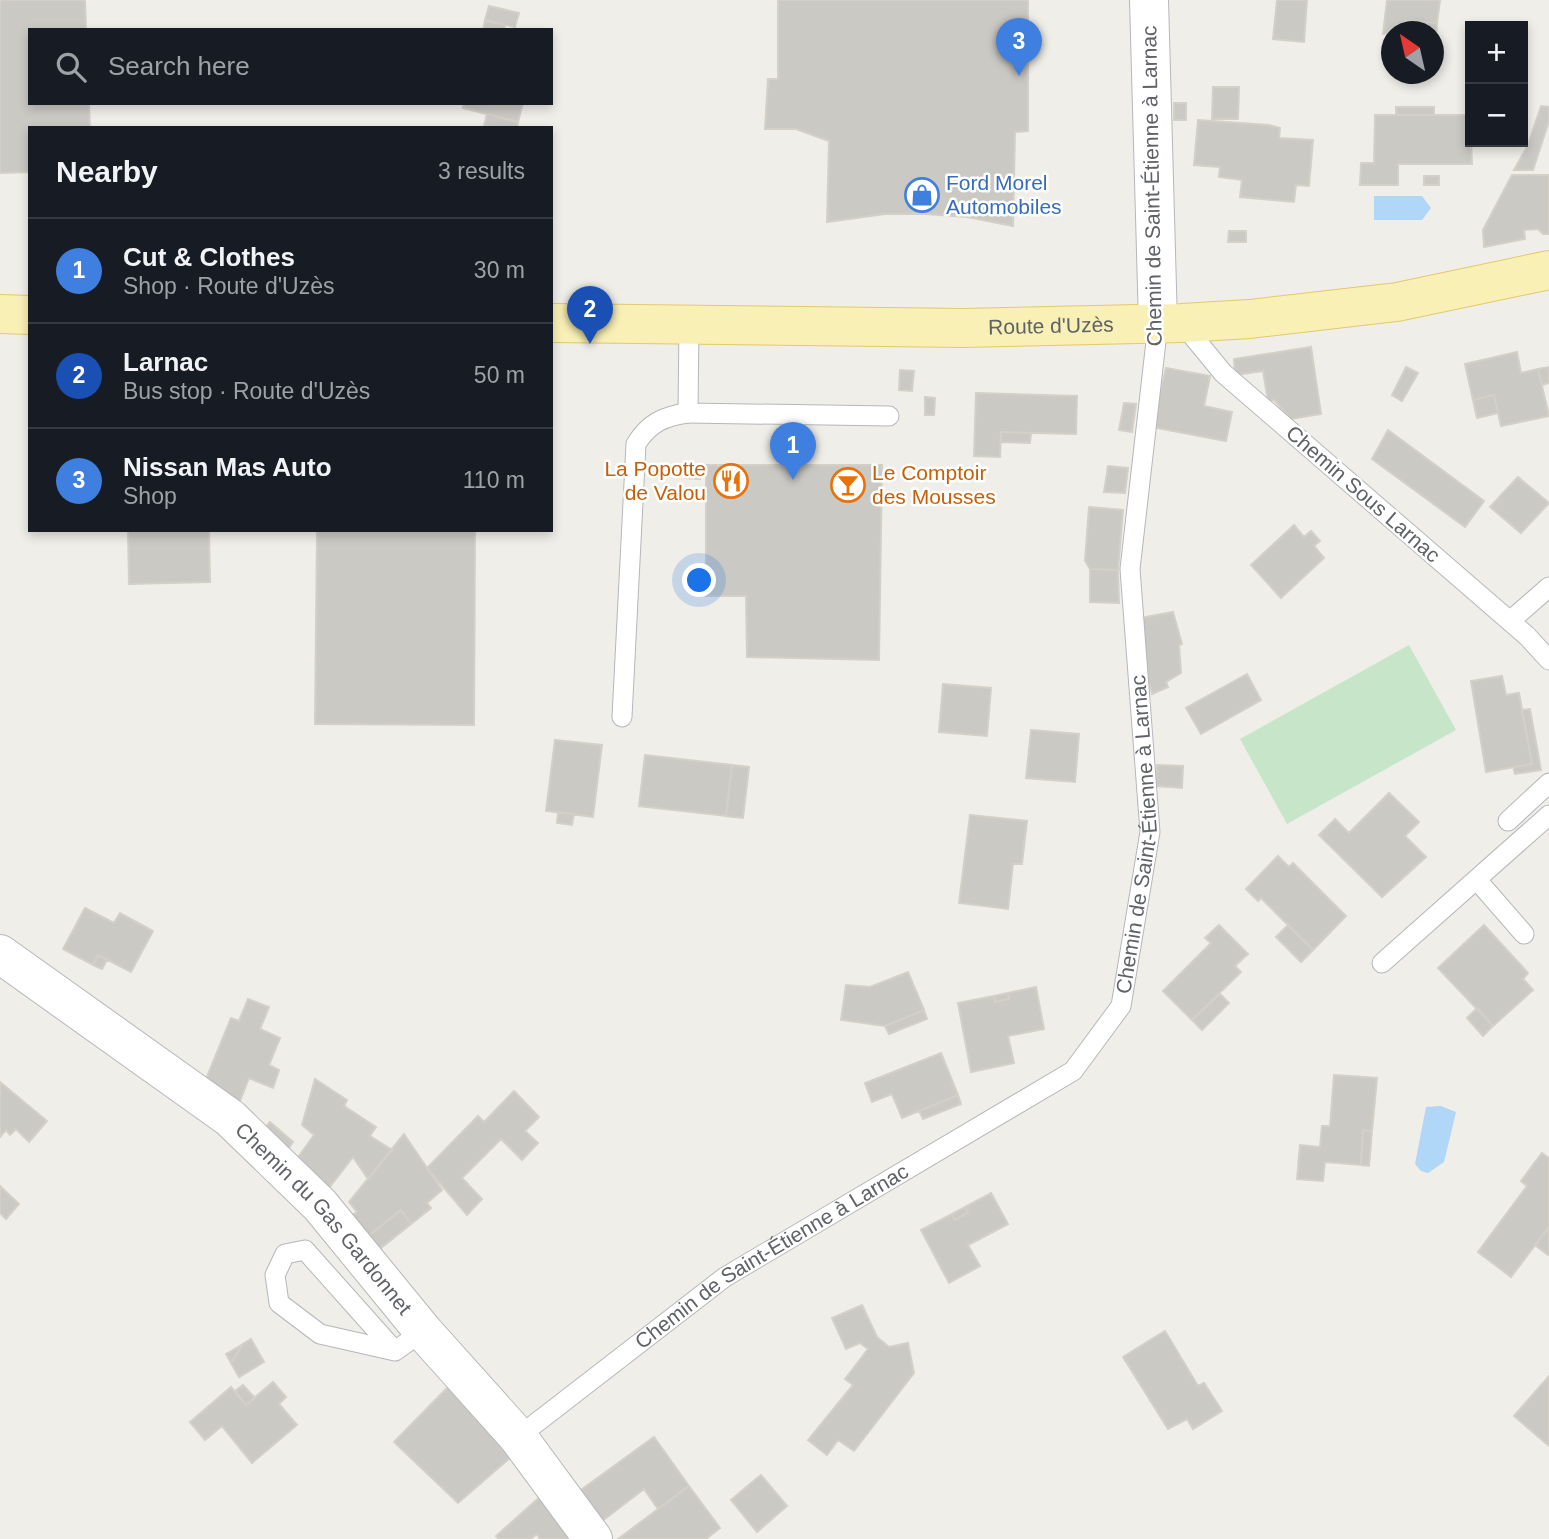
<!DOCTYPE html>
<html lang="en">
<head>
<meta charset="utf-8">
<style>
	:root { --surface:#171b24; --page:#242831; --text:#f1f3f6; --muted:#9ea1a6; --line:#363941; --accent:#da5543 }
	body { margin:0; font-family:Arial,sans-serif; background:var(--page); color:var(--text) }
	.controls { position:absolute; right:21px; top:21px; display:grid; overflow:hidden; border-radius:0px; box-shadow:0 4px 10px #0003 }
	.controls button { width:63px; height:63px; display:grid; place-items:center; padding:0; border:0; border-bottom:2px solid var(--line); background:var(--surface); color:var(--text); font:35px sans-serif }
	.compass { position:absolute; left:1381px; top:21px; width:63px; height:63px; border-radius:50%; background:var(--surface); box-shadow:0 4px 10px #0003; rotate:326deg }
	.you { position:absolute; left:700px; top:581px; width:24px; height:24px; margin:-18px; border:5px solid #fff; border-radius:50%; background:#1a73e8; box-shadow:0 0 0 10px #1a73e833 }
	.badge { display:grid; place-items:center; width:46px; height:46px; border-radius:50%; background:var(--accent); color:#fff; font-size:23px; font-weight:700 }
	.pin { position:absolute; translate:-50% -58px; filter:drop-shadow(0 2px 4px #0008) }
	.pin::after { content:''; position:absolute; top:37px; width:24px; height:21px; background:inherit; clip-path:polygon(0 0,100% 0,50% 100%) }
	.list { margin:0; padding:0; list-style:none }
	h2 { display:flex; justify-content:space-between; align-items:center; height:91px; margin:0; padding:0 28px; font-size:30px }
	h2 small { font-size:23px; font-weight:400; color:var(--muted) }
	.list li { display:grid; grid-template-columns:46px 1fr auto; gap:21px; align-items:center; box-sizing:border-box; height:105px; padding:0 28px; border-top:2px solid var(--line) }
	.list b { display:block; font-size:26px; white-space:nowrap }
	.list p { margin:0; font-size:23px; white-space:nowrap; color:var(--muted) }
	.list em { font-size:23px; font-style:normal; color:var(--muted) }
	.icon { flex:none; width:38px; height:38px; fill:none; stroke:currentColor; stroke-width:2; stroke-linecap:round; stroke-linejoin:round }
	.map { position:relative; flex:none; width:1549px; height:1539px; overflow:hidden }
	.search { position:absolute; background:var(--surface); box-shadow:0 4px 10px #0003; left:28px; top:28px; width:525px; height:77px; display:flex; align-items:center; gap:18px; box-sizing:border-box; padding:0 24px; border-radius:0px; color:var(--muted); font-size:26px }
	.panel { position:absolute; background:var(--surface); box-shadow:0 4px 10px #0003; left:28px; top:126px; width:525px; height:406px; border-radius:0px }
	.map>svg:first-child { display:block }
	.green { fill:#c7e5c8 }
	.water { fill:#b0d6f8 }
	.building { fill:#cbc9c4; stroke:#d4d0c7; stroke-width:2 }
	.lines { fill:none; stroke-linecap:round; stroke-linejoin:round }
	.service-casing { stroke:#b5b7bb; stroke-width:21 }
	.minor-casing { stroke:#b5b7bb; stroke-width:40 }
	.primary-casing { stroke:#e5c86b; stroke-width:40 }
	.service { stroke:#fff; stroke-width:19 }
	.minor { stroke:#fff; stroke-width:38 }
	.primary { stroke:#f8f0b5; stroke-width:38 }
	.labels { text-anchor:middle; stroke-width:5; stroke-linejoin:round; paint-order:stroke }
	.shop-label { font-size:21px; fill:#366cbe; stroke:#fff; text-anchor:start }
	.street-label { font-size:21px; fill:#5f6267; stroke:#fff }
	.food-label { font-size:21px; fill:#c56008; stroke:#fff; text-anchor:end }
</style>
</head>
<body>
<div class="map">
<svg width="1549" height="1539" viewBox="0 0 1549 1539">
	<rect width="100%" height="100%" fill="#f0eee8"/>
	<!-- green -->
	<path class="green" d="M1409,645l47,85 -169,94 -47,-85z"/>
	<!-- water -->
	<path class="water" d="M1374,196h48l9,12 -9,12h-48z
		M1441,1106l15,6 -12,50 -16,11 -7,-2 -6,-7 11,-57z"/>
	<!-- building -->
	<path class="building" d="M0,0h85l1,30h-56v73h59l1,25h-60v44l-30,1z
		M778,0h250v131l-13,1 -2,94 -46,-9 -41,-3h-41l-58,8 2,-81 -33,-12h-31l3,-50h10z
		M1277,0h30l-3,42 -31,-3z
		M1387,0h53l-3,23 -32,-3 -2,12 -20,2z
		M489,6l30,7 -4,14 -30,-7z
		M485,20l20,5 -1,5h-21z
		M1405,20l32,3 -1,17 -2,-8h-31z
		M1213,87h26l-1,32h-26z
		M464,103h59l-5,19 -55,-14z
		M1174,103h12v17h-12z
		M1541,106l8,1v14l-16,49h-19l14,-25z
		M1396,107h38v8h-38z
		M487,114l31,8 -1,6 -33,-2z
		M1375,115h95l2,49h-74v21h-38l1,-22h13z
		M1198,120l71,5 11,3 -1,10 34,2 -4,46 -13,-1 -2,17 -54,-5 2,-17 -23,-3 1,-10 -26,-2z
		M1512,175h37v59h-6l-5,-5 -14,1 1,9 -41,8 -1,-17z
		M1424,176h15v9h-15z
		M1229,231h17v11h-18z
		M1311,347l10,67 -30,5 -17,-19 -6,1 -5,-30 -28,4 -1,-16z
		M1517,352l4,21 17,-4 11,47 -48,10 -7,-31 -21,5 -8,-36z
		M1406,367l12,6 -16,28 -10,-6z
		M1549,367v16l-7,2 -4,-16z
		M1166,368l44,8 -6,30 28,6 -6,29 -74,-14z
		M900,370l14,1 -2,20 -13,-1z
		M976,393l101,3 -1,38 -75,-2 -1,25 -26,-1z
		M1494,395l4,18 -21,5 -4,-18z
		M925,397l10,1 -1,17h-9z
		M1124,403l12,1 -4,28 -13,-2z
		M1388,430l96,71 -19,26 -93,-68z
		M1001,432l30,1 -1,10 -29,-1z
		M701,464l-1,15 -15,-1v-13z
		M706,465h176l-3,195 -132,-3 -1,-61h-40z
		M1108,466l20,2 -3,25 -21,-1z
		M1518,477l31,26 -28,30 -31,-26z
		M1089,507l34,3 -5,60 -28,-1 -5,-8z
		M1294,525l10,12 7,-6 9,10 -6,5 10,12 -43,40 -30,-33z
		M128,530h81l1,52 -81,2z
		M317,530h158l-1,195 -159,-1z
		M1090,569l28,1 1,33 -29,-1z
		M1173,612l9,32 -3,1 2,28 -15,9 2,5 -16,7 -2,-9 -4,2 -6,-69z
		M1247,674l14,26 -60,34 -15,-26z
		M1502,676l4,19 13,-2 13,71 -46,8 -15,-91z
		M943,684l48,4 -4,48 -48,-4z
		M1530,709l11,61 -26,4 -2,-7 19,-3 -10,-54z
		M1031,730l48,4 -4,48 -49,-4z
		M555,740l47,5 -9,72 -47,-6z
		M645,755l87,10 -6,51 -87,-10z
		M732,765l17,2 -6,51 -17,-2z
		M1157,765l26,1 -1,22 -26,-2z
		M1389,793l30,29 -14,14 21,21 -44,40 -63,-62 16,-16 14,14z
		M558,812l16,2 -2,11 -15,-2z
		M970,815l57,6 -5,43h-9l-5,45 -49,-6z
		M1278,856l11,11 4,-4 53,53 -33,34 -52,-52 -3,3 -12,-12z
		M85,908l29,15 6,-10 33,18 -22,41 -33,-17 -5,10 -30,-16z
		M1219,925l29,29 -13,12 6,6 -49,48 -29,-29 48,-48 -6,-5z
		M1288,925l25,25 -12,12 -25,-25z
		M1484,925l44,48 -5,6 10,11 -40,36 -55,-58z
		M98,955l9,5 -5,9 -9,-4z
		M908,972l16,38 -39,16 -44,-6 5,-35 24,2z
		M1036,987l8,42 -36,7 6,27 -43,9 -13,-69 36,-7 1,6 14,-3 -1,-6z
		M1008,993l1,6 -14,3 -1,-6z
		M1220,994l9,9 -27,27 -10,-10z
		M248,999l21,8 -9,22 20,9 -11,27 10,5 -6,18 -24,-10 -9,23 -36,-17 27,-66 8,3z
		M1477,1008l16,18 -10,10 -16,-18z
		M924,1010l3,9 -38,15 -4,-8z
		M941,1053l17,42 -56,23 -10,-24 -20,8 -7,-19z
		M1334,1075l43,3 -5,53 -9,-1 -2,35 -36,-3 -2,19 -26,-2 3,-34 20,2 2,-21h8z
		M315,1079l32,21 -3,6 32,21 -6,9 22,14 -24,29 -15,-22 -24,31 -35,-25 20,-28 -12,-10z
		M0,1082l47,39 -18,21 -13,-13 -6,6 -4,-5 -6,7z
		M514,1091l25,26 -14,14 13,12 -16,17 -21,-21 -39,39 20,21 -15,16 -40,-47 51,-52 6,6z
		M958,1095l3,9 -38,15 -4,-8z
		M270,1122l23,20 -9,13 -24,-21z
		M1363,1130l9,1 -3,35 -8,-1z
		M404,1134l38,56 -15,13 4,5 -20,16 -10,-14 -35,28 -17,-21 8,-5 -8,-10z
		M1542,1153l7,5v69l-38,50 -33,-25 49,-66 -6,-5z
		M0,1186l19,18 -13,15 -6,-6z
		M991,1193l17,31 -40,21 12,21 -31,17 -28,-53 31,-16 3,6 13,-7 -3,-6z
		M965,1207l3,6 -13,7 -3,-6z
		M401,1210l10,14 -34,27 -11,-13z
		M1549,1227v27l-1,1 -13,-10z
		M862,1305l15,32 12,10 19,-4 6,30 -60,78 -16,-11 -11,15 -19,-15 45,-55 -8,-6 23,-30 -8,-6 -14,6 -14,-31z
		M1165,1331l33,55 6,-3 18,28 -29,18 -6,-10 -19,10 -45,-72z
		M251,1339l13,23 -25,15 -8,-14 12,-19z
		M243,1344l-12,19 -5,-9z
		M1549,1376v70l-35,-30z
		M273,1382l13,15 -7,7 18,21 -45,38 -30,-37 -17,14 -15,-18 41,-35 15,18z
		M243,1385l12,13 -9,7 -11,-14z
		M448,1387l27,27 35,44 -52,45 -64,-61z
		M654,1437l35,49 -31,23 -14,-20 -47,36 -23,-30z
		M761,1475l26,31 -30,26 -26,-32z
		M689,1486l31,42 -14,11h-88z
		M541,1496l33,43h-34l-3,-5 -6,5h-32l-3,-3z"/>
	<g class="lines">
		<!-- service casing -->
		<g class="service-casing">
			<g id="service">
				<path d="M1182,323l41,50 304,263 22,24"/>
				<path d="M689,324l-1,89 201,3"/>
				<path d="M1510,621l39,-34"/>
				<path d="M622,717l14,-273c13,-21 28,-28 52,-31"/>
				<path d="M1508,821l41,-38"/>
				<path d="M1477,880l47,54"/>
				<path d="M1382,963l167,-148"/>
				<path d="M395,1351l-75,-17 -41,-31 -4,-28 10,-21 20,-4 90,101 28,-20"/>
				<path id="s1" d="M518,1437l207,-160 348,-206 48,-65 29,-174 -20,-263 28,-245"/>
			</g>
		</g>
		<!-- minor casing -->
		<g class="minor-casing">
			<g id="minor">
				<path d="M1149,0l9,324"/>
				<path id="s2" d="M0,954l230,164 90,87 103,126 95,106 75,102"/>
			</g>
		</g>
		<!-- primary casing -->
		<g class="primary-casing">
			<g id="primary">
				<path d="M0,314l30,1"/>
				<path id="s3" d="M551,323l412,5 219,-5 68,-4 147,-17 152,-32"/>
			</g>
		</g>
		<!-- service -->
		<use href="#service" class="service"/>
		<!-- minor -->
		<use href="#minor" class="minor"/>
		<!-- primary -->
		<use href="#primary" class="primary"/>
	</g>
	<!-- icons -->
	<defs>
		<g id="shop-ring" transform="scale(1.75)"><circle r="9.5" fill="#fff" stroke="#3f7fe0" stroke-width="1.5"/><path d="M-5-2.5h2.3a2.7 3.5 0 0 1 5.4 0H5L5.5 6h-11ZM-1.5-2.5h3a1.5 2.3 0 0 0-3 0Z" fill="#3f7fe0"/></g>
		<g id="restaurant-ring" transform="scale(1.75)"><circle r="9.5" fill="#fff" stroke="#e8710a" stroke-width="1.5"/><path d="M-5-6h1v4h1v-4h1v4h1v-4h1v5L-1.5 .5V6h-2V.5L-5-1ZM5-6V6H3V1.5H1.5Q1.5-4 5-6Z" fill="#e8710a"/></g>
		<g id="bar-ring" transform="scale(1.75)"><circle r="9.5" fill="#fff" stroke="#e8710a" stroke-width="1.5"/><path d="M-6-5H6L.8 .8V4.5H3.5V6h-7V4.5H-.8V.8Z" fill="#e8710a"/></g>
	</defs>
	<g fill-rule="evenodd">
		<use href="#shop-ring" x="922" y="195"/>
		<use href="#restaurant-ring" x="731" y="481"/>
		<use href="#bar-ring" x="848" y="485"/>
	</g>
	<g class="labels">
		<!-- shop labels -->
		<g class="shop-label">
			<text x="946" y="190">Ford Morel<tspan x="946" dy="24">Automobiles</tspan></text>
		</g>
		<!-- street labels -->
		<g class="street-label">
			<text transform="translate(1152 186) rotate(-91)" y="7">Chemin de Saint-Étienne à Larnac</text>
			<text dy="7" stroke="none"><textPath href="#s3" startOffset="500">Route d'Uzès</textPath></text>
			<text transform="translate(1363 494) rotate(41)" y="7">Chemin Sous Larnac</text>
			<text dy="7" stroke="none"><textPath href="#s1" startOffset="920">Chemin de Saint-Étienne à Larnac</textPath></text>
			<text dy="7" stroke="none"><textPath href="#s2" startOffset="420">Chemin du Gas Gardonnet</textPath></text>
			<text dy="7" stroke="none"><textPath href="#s1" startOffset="312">Chemin de Saint-Étienne à Larnac</textPath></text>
		</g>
		<!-- food labels -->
		<g class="food-label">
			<text x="706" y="476">La Popotte<tspan x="706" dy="24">de Valou</tspan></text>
			<text x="872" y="480" text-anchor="start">Le Comptoir<tspan x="872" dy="24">des Mousses</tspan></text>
		</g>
	</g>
</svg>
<div class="controls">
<button>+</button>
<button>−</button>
</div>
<svg class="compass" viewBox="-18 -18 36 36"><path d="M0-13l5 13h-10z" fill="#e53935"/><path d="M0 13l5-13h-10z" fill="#9ea1a6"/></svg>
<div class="you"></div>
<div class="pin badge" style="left:793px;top:480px;background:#3f7fe0">1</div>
<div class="pin badge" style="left:590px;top:344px;background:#1a4fb4">2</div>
<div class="pin badge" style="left:1019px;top:76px;background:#3f7fe0">3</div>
<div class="search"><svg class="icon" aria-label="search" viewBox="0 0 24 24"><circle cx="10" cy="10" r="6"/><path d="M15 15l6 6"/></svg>Search here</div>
<section class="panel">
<h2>Nearby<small>3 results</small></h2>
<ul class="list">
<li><span class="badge" style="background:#3f7fe0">1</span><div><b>Cut &amp; Clothes</b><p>Shop · Route d'Uzès</p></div><em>30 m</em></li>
<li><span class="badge" style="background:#1a4fb4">2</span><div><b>Larnac</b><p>Bus stop · Route d'Uzès</p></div><em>50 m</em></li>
<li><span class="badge" style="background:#3f7fe0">3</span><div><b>Nissan Mas Auto</b><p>Shop</p></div><em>110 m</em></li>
</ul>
</section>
</div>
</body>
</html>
